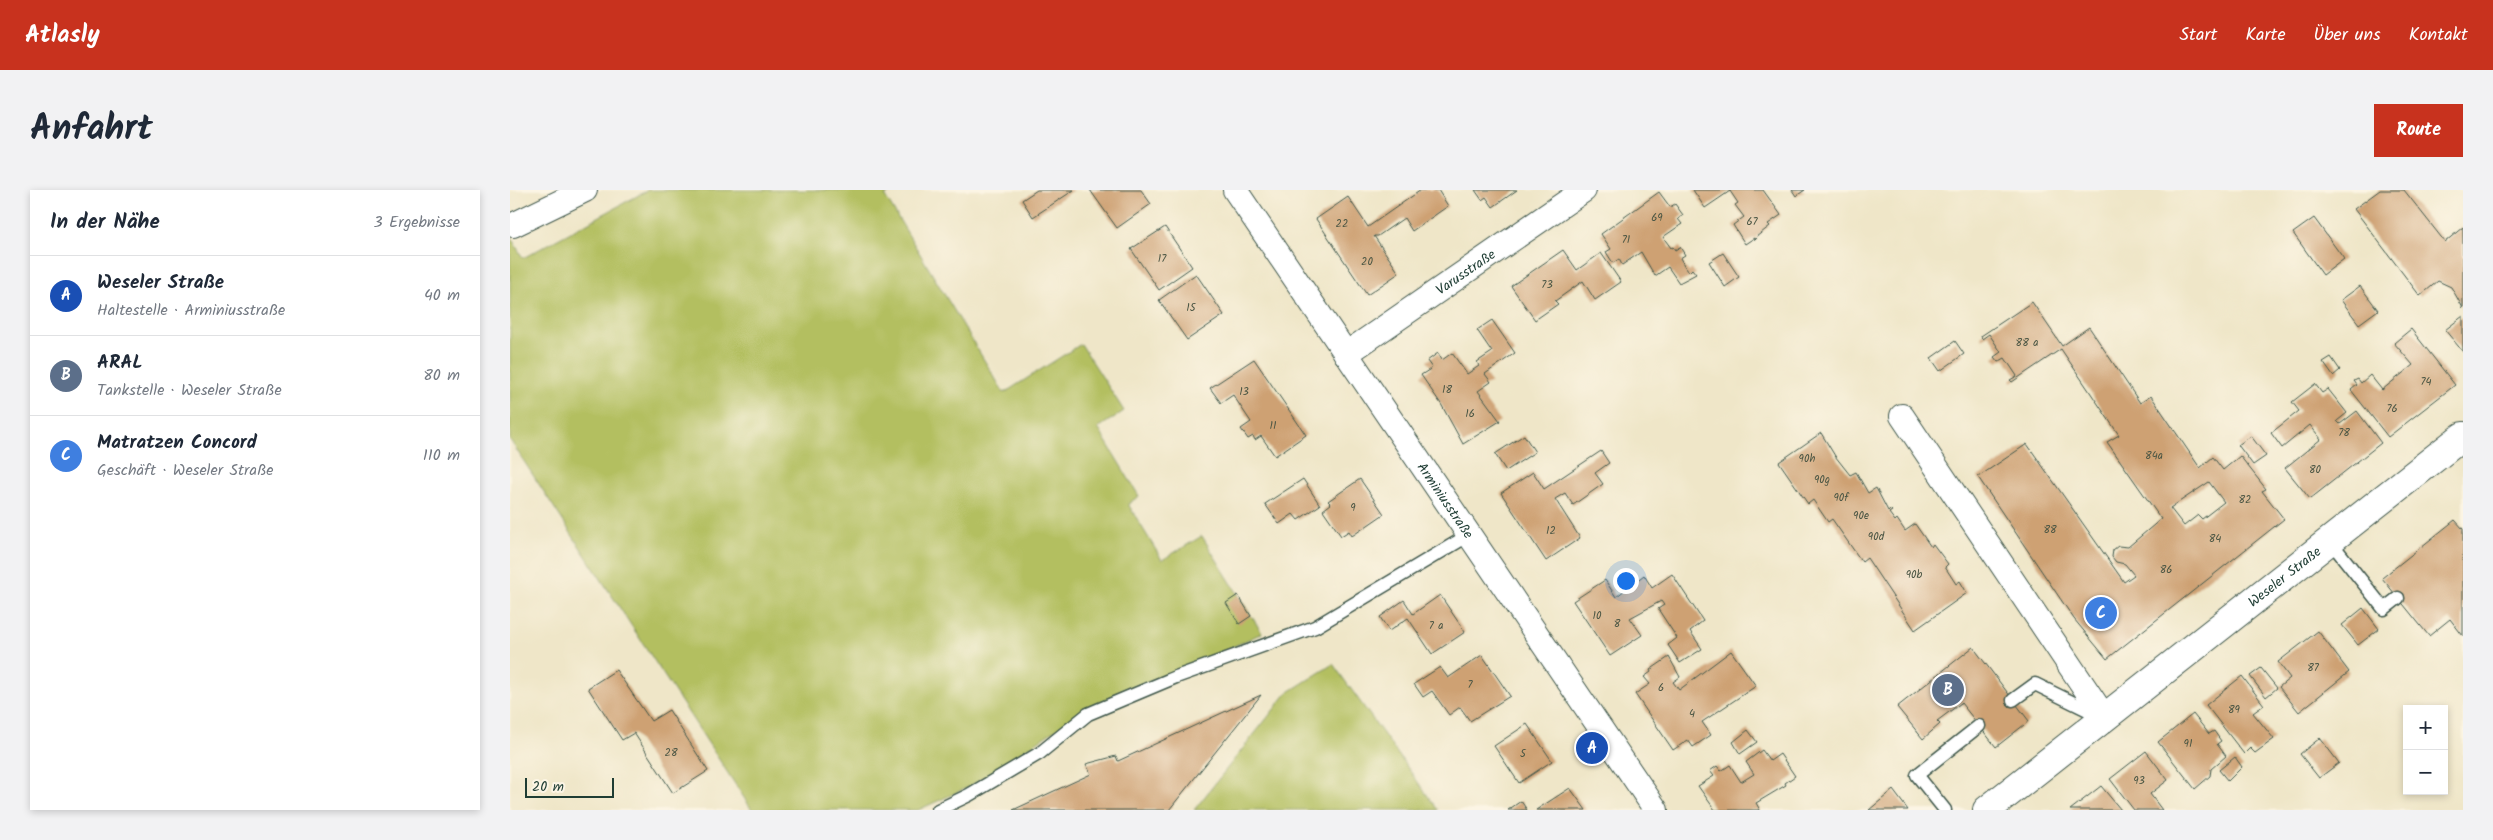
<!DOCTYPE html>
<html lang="de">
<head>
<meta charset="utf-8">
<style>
	:root { --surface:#fff; --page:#f2f2f3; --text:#1f2937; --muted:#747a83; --line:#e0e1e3; --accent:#c8321e }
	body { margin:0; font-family:Kalam,sans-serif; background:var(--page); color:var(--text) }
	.controls { position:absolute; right:15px; bottom:15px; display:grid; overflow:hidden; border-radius:0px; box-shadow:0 2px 8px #0003 }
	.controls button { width:45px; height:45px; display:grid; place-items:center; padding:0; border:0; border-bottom:1px solid var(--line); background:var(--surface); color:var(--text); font:25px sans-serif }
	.scale { position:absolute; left:15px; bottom:12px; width:89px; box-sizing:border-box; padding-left:5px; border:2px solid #1f3d34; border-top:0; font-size:14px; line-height:18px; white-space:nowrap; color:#1f3d34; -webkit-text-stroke:4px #fcf5e5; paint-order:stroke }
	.you { position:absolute; left:1115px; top:390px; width:18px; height:18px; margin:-12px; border:4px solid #fff; border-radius:50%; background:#1a73e8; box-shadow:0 0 0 8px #1a73e833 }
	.badge { display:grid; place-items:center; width:32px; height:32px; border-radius:50%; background:var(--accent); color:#fff; font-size:16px; font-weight:700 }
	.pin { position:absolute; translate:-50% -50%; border:2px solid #fff; box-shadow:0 1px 5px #0006 }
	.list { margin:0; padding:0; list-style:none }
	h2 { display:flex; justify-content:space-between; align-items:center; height:65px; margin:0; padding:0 20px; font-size:21px }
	h2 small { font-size:16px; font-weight:400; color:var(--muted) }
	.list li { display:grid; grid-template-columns:32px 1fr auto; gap:15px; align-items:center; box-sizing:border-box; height:80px; padding:0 20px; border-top:1px solid var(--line) }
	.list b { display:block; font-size:19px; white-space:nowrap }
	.list p { margin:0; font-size:16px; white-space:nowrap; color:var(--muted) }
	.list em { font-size:16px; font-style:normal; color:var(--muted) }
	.map { position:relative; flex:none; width:1953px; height:620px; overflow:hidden; border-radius:0px }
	header { display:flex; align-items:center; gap:30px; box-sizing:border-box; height:70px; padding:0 25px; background:var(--accent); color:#fff }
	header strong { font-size:24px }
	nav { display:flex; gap:28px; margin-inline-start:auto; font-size:18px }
	.intro { display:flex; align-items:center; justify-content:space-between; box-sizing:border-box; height:120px; padding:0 30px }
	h1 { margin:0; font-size:35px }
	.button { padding:12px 22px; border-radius:0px; background:var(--accent); color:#fff; font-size:18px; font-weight:700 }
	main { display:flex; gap:30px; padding:0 30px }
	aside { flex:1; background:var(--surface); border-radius:0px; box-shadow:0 2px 8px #0003 }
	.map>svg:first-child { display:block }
	.green { fill:#b3bf61; stroke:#697e4a }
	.building { fill:#cea173; fill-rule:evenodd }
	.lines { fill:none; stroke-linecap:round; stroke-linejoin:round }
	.lane-casing { stroke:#3e564a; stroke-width:15 }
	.street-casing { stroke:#3e564a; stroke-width:26 }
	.primary-casing { stroke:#3e564a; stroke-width:30 }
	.lane { stroke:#fff; stroke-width:12 }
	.street { stroke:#fff; stroke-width:24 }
	.primary { stroke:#fff; stroke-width:28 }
	.labels { text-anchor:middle; stroke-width:5; stroke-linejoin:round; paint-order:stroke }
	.number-label { font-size:11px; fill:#4b5644 }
	.street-label { font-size:14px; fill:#1f3d34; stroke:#fcf5e5 }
</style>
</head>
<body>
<header>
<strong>Atlasly</strong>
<nav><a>Start</a><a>Karte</a><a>Über uns</a><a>Kontakt</a></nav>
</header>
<div class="intro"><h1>Anfahrt</h1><a class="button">Route</a></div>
<main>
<aside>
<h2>In der Nähe<small>3 Ergebnisse</small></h2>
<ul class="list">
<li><span class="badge" style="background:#1a4fb4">A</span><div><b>Weseler Straße</b><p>Haltestelle · Arminiusstraße</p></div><em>40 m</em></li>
<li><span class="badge" style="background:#5c6f8a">B</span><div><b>ARAL</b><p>Tankstelle · Weseler Straße</p></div><em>80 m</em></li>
<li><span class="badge" style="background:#3f7fe0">C</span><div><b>Matratzen Concord</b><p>Geschäft · Weseler Straße</p></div><em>110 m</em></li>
</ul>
</aside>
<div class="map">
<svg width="1953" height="620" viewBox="0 0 1953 620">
	<rect width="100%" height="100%" fill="#fcf5e5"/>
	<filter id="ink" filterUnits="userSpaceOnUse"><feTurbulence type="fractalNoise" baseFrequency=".02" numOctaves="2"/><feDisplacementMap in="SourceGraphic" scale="10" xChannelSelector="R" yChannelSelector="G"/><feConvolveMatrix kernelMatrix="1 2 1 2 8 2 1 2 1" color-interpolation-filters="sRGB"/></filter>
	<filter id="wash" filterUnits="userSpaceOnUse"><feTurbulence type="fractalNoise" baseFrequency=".0096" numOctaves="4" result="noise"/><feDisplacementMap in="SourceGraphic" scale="20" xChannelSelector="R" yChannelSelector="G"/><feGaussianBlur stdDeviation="1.12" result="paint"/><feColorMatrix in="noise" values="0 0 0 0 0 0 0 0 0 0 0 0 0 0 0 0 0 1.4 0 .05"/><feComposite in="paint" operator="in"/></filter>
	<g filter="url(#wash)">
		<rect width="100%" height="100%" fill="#efe6c8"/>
		<!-- green -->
		<path class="green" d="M138,0h245l-8,6 119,197 77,-49 43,67 -26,17 41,68 -11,8 34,56 40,-24 60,97 -42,20 -127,52 -124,82 -51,23h-166l-242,-370v-204l13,22z
			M823,474l105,146h-244l93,-117z"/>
		<g id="blocks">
			<!-- building -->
			<path class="building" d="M527,0h37l-41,27 -11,-17z
				M580,0h51l10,14 -34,24z
				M911,0h17l10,16 -36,25 -8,-13 -26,18h-4l25,37 -32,22 -51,-76 32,-22 20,30z
				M965,0h42l-24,17 -7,-10 -4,3z
				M1183,0h70l18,25 -13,9 2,2 -14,11 1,1 -2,2 -1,-2 -9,6 -12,-19 11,-8 -9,-12 3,-2 -8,-12 -25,17z
				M1282,0h13l-9,6z
				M1870,0h24l41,52 18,-15v81l-12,-21 -13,-6 -18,15 -66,-87z
				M1149,2l11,15 5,-3 8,11 -5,4 4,5 -19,13 8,11 2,-1 2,3 5,-3 5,8 -5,3 5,9 4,5 3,-3 4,5 -17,9 -11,-16 -13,9 -14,-24 -19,13 -3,-6 -6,4 -7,-11 5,-3 -10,-15z
				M1804,28l30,41 -21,16 -30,-42z
				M655,37l27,40 -33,23 -28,-41z
				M1053,60l14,20 24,-17 20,29 -26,18 -12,-19 -28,20 3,3 -23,16 -24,-34z
				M1213,63l16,24 -14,10 -16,-25z
				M686,84l28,41 -37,25 -28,-40z
				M1850,96l18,24 -19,14 -18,-24z
				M1522,112l30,44 27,-19 51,76 11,-7 49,72 13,-11 10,13 17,-14 26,33 -4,2 22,28 -177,140 -33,-40 -96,-142 49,-33 97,138 10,-7 -9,-11 -9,-2 -4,-5 1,-7 5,-4 10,1 33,-28 -54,-77 12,-7 -58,-86 -49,33 -2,-2 7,-4 -12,-18 -7,4 -4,-5 7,-5 -12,-18 -7,5 -1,-3zM1699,292l15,20 -22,17 -4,-4 -14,11 -14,-18z
				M1953,126v36l-18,-22z
				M982,130l23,33 -30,21 6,8 -13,9 22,30 -37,23 -22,-40 -20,-29 11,-7 -5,-7 11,-8 4,7 10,-7 15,21 12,-8 -2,-4 15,-10 -15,-22z
				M1901,139l44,56 -67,52 -37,-47 6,-5 -3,-4 4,-2 3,4 9,-8 12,15 31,-25 -19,-22z
				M1445,151l9,13 -24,17 -9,-13z
				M1821,167l9,13 -7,6 -10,-14z
				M744,169l52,76 -31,21 -14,-20 -6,4 -2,-4 -5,3 -7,-10 10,-7 -18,-27 -12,8 -11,-15z
				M1805,194l7,9 6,-4 19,24 -10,8 3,3 17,-13 24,32 -71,56 -25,-31 36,-29 -11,-14 -28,23 -11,-15 28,-22 -7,-9z
				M1311,243l14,23 15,19 6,-3 12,21 8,-5 12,23 2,-2 2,2 -3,2 6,8 2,-2 8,12 10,-7 16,23 2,-3 15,20 -3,3 11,17 4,-3 7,12 -52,37 -48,-72 -5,4 -30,-43 -4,3 -15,-22 -5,4 -29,-42z
				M1014,245l11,17 -29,19 -11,-17z
				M1741,246l15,20 -13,9 -15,-20z
				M1091,261l8,12 -14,10 8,11 -30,21 -8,-12 -10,6 25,39 -34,23 -45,-68 32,-21 11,17z
				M793,289l17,26 -22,15 -5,-6 -14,10 -14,-20z
				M850,289l24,35 -32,22 -3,-5 -8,5 -18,-26 8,-6 -3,-3z
				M1945,330l8,9v107l-13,-17 -21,17 -47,-58z
				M1162,384l31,47 -13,10 12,18 -22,14 -12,-18 9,-7 -19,-29 6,-4 -3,-4 -31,17 12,17 -32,21 -37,-55 32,-21 11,17 28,-22 8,13z
				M728,405l13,21 -12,8 -13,-21z
				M930,405l25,37 -33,22 -24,-36 -19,13 -9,-14 24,-17 9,14z
				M1853,418l16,21 -21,16 -16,-20z
				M1808,441l31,41 -50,40 -20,-25 11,-9 -12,-16z
				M1463,457l56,74 -33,26 -35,-44 -24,18 3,3 -17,15 -26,-32z
				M1221,461l25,35 -54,36 9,13 -18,12 -5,-7 -15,10 -38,-56 15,-10 -6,-7 7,-5 -1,-2 19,-13 11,20 -7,5 6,8z
				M972,465l28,41 -40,25 -10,-14 -11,8 -17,-24 -9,6 -9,-13 26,-17 8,11z
				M1751,478l16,20 -11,9 -16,-21z
				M106,480l35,51 18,-11 39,61 -35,22 -39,-60 -12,7 -34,-52z
				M1732,486l22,29 -11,8 21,26 -19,14 -5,-5 -6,6 -38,-49z
				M751,505l-92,115h-156l78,-36 -5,-10 30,-8 2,5z
				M1683,524l16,20 5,-3 7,10 -4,3 9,12 -15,13 -1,7 -15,13 -37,-47z
				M1017,534l25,37 -33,22 -25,-37z
				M1238,540l9,12 -17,12 -7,-12z
				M1810,548l19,25 -20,15 -19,-24z
				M1252,560l8,11 10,-7 15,22 -10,7 1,2 -30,18 4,7h-45l-17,-24 16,-10 -4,-5 7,-5 4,5 9,-6 11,17 13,-8 -8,-12z
				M1636,561l22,29 -18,14 12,16h-28l-24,-31z
				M1725,567l7,10 -14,14 -9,-11z
				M1591,596l20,24h-51z
				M1060,598l16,22h-50z
				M1383,600l15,20h-39z
				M1011,611l6,9h-19z"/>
		</g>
	</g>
	<g filter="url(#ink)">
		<use href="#blocks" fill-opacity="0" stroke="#3e564a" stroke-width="1"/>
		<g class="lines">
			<!-- lane casing -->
			<g class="lane-casing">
				<path id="lane" d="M1820,351l54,68 14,-11
					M1503,510l22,-16 63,31
					M428,620l31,-15 71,-42 48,-39 88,-37 139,-50 154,-92
					M1435,620l-28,-35 62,-49"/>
			</g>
			<!-- street casing -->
			<g class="street-casing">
				<g id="street">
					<path id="s1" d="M725,0l421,620"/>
					<path d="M3,35l72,-35"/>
					<path id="s2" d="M836,164l238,-164"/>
					<path d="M1392,226l203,302"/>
				</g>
			</g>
			<!-- primary casing -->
			<g class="primary-casing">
				<g id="primary">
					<path id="s3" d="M1477,620l476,-374"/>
				</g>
			</g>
			<!-- lane -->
			<use href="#lane" class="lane"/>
			<!-- street -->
			<use href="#street" class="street"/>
			<!-- primary -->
			<use href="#primary" class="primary"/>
		</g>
	</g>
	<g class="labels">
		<!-- number labels -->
		<g class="number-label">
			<text x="1147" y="31">69</text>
			<text x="1242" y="35">67</text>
			<text x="832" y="37">22</text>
			<text x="1116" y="53">71</text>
			<text x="652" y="72">17</text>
			<text x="857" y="75">20</text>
			<text x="1037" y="98">73</text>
			<text x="681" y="121">15</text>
			<text x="1517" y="156">88 a</text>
			<text x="1916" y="195">74</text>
			<text x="937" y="203">18</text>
			<text x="734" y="205">13</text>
			<text x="1882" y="222">76</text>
			<text x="960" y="227">16</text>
			<text x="763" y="239">11</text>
			<text x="1834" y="246">78</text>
			<text x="1644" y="269">84a</text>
			<text x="1297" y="272">90h</text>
			<text x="1805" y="283">80</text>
			<text x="1312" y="293">90g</text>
			<text x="1331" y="311">90f</text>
			<text x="1735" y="313">82</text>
			<text x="843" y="321">9</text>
			<text x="1351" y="329">90e</text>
			<text x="1540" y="343">88</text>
			<text x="1041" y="344">12</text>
			<text x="1366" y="350">90d</text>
			<text x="1705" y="352">84</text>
			<text x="1656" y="383">86</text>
			<text x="1404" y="388">90b</text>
			<text x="1087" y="429">10</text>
			<text x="1107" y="437">8</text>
			<text x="926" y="439">7 a</text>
			<text x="1803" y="481">87</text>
			<text x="960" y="498">7</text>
			<text x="1151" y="501">6</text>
			<text x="1724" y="523">89</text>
			<text x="1182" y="527">4</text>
			<text x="1678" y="557">91</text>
			<text x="161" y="566">28</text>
			<text x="1013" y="567">5</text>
			<text x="1629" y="594">93</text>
		</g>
		<!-- street labels -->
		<g class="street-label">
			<text dy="5" stroke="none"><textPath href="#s2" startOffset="145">Varusstraße</textPath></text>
			<text dy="5" stroke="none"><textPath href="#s1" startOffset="375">Arminiusstraße</textPath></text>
			<text dy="5" stroke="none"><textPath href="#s3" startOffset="378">Weseler Straße</textPath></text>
		</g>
	</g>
</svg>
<div class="controls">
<button>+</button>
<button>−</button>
</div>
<div class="scale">20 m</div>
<div class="you"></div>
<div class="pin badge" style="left:1082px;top:558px;background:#1a4fb4">A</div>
<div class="pin badge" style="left:1438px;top:500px;background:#5c6f8a">B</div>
<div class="pin badge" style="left:1591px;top:423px;background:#3f7fe0">C</div>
</div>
</main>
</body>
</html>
